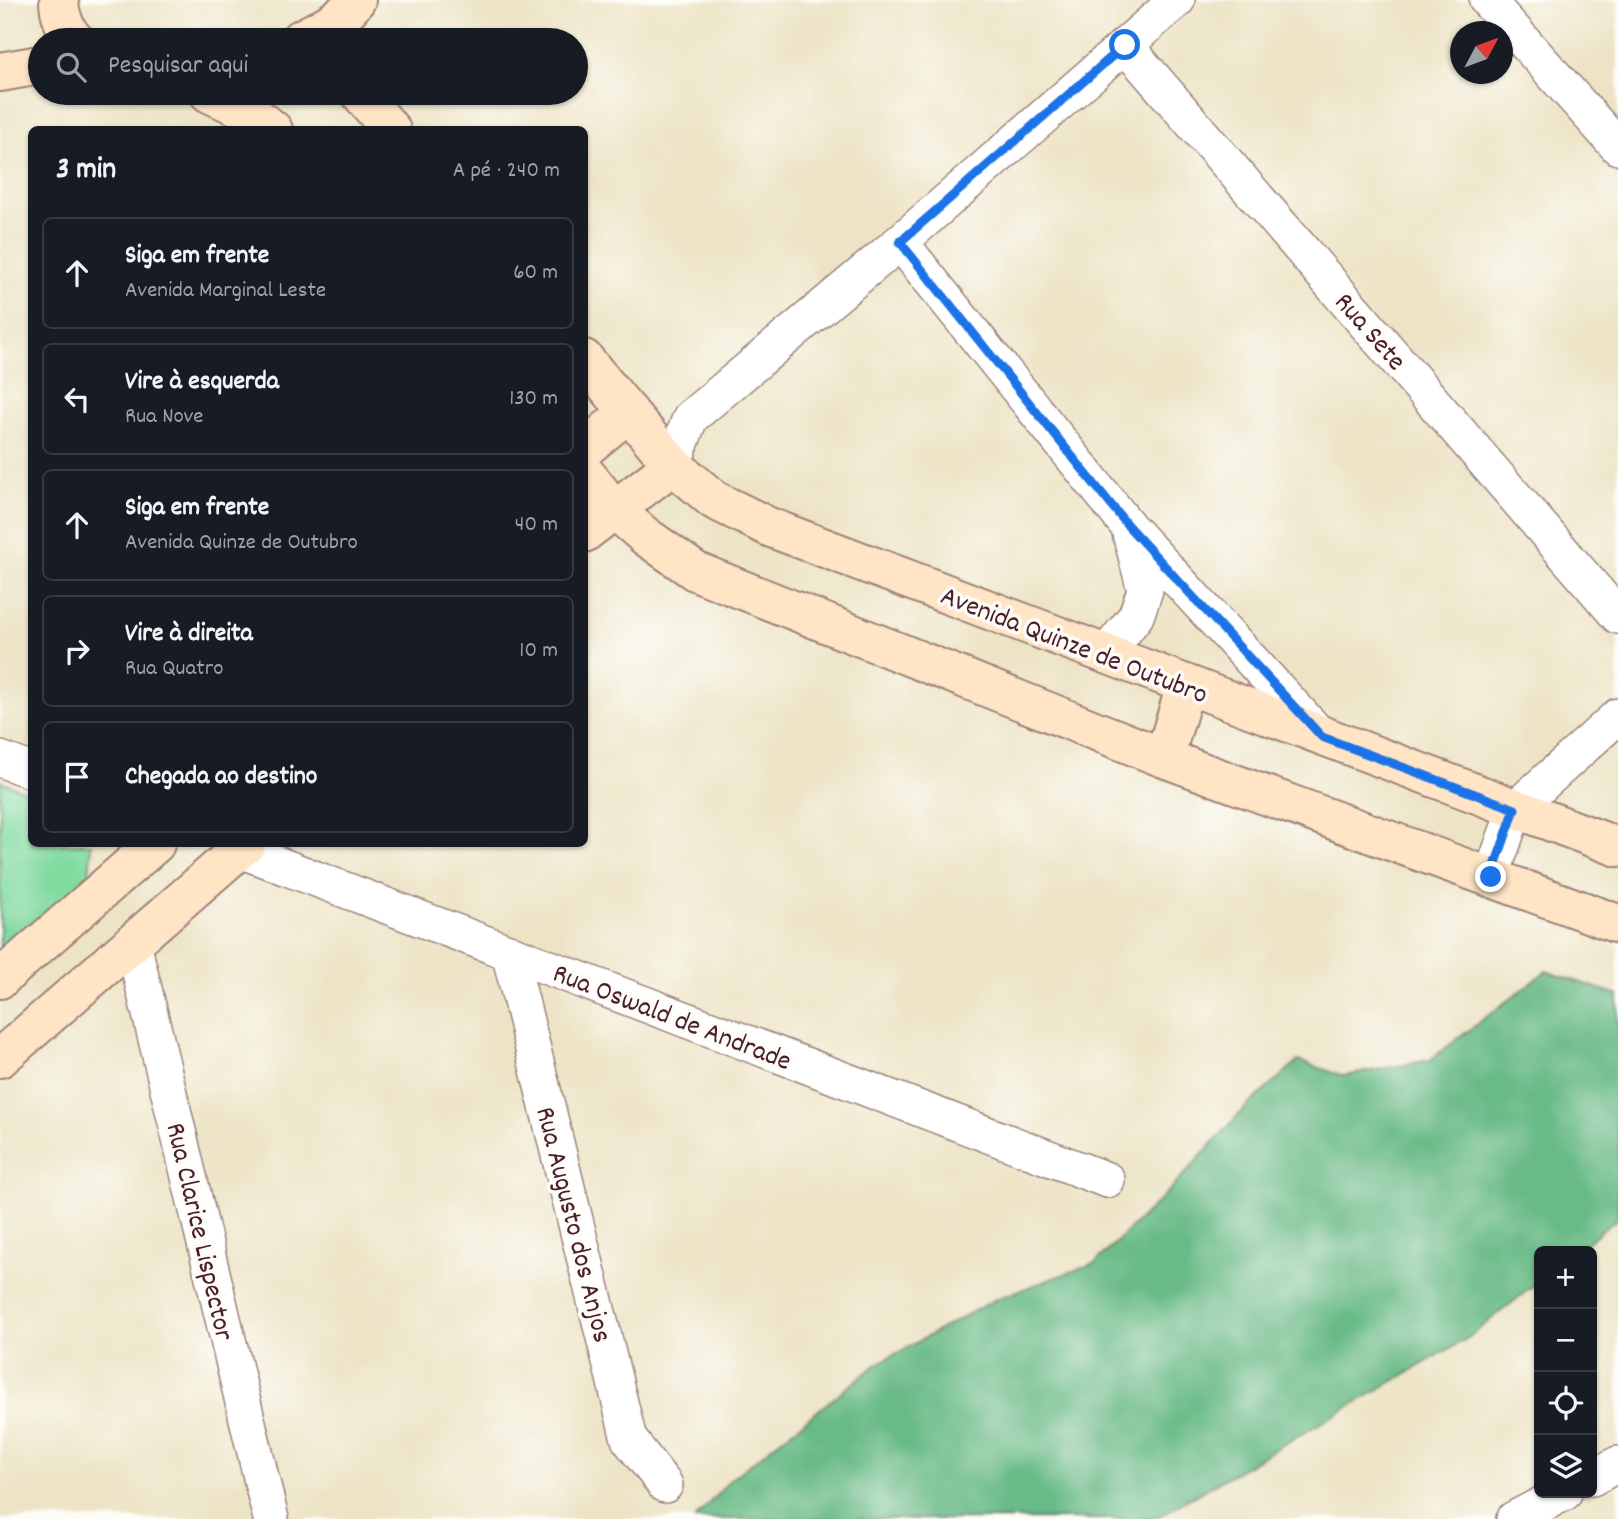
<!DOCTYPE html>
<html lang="pt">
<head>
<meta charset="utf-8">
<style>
	:root { --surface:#171b24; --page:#20242c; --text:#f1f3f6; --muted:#9ea1a6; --line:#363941 }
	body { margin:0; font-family:Dekko,sans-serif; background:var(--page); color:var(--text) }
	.controls { position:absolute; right:21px; bottom:21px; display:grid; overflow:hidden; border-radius:10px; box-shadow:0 2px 5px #0004 }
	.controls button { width:63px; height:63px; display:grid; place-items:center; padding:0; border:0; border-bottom:2px solid var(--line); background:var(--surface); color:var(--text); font:35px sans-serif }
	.compass { position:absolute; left:1450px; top:21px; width:63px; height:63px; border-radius:50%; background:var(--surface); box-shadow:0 2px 5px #0004; rotate:49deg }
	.stop { position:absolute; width:21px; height:21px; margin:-16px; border:5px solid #1a73e8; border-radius:50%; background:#fff }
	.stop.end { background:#1a73e8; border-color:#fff; box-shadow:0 2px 7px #0008 }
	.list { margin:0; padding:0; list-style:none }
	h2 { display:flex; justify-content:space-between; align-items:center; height:91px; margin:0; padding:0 28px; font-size:30px }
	h2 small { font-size:23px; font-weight:400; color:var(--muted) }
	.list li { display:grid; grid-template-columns:46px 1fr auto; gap:21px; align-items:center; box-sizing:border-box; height:112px; margin:0 14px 14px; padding:0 14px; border:2px solid var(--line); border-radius:10px }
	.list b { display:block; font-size:26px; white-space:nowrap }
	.list p { margin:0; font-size:23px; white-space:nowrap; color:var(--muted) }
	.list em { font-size:23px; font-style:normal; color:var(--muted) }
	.icon { flex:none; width:38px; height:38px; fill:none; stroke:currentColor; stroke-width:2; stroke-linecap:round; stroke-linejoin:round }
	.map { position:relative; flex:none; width:1618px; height:1519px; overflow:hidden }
	.search { position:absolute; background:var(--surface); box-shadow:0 2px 5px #0004; left:28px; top:28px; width:560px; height:77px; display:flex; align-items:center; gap:18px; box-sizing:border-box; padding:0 24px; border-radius:38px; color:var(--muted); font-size:26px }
	.panel { position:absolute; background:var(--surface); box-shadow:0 2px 5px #0004; left:28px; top:126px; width:560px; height:721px; border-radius:10px }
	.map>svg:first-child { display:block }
	.green { fill:#81daa0; stroke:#667c66; stroke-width:2 }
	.forest { fill:#68ba86; stroke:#596c58; stroke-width:2 }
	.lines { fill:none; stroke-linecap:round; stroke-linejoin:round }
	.street-casing { stroke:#9c8278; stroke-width:38 }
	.secondary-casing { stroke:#9c8278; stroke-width:42 }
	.street { stroke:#fff; stroke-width:35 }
	.secondary { stroke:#ffe4c6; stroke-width:38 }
	.route { stroke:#1a73e8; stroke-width:9 }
	.labels { text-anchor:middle; stroke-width:7; stroke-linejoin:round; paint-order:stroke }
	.street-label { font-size:28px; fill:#4a1f2b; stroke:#fdfcf7 }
</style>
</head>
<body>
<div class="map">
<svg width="1618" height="1519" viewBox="0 0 1618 1519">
	<rect width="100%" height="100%" fill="#fdfcf7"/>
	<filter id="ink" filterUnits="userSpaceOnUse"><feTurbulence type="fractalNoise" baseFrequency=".0143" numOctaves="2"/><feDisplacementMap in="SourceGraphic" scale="14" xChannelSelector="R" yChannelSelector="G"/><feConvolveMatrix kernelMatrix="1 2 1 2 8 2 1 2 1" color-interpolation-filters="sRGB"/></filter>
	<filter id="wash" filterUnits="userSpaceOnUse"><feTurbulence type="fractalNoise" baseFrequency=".00686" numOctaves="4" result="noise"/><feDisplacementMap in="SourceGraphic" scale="28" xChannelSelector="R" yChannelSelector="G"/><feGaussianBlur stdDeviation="1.57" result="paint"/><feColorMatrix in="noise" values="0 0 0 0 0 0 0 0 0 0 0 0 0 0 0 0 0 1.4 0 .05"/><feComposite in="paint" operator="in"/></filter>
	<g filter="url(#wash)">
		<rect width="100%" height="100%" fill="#ede4c6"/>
		<!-- green -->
		<path class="green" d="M0,781l31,12 1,51h59l-2,35 -89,78z"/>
		<!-- forest -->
		<path class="forest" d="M1546,971l72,24v223l-42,33h-37v30l-71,57 -314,181h-459l36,-40 146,-115 119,-65 99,-36 79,-77 70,-77 54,-48 46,15 86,-16z"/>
	</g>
	<g filter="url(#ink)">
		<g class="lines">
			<!-- street casing -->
			<g class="street-casing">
				<path id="street" d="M1487,0l131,147
					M1125,45l493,571
					M900,242l228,284 194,211
					M673,465l17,-47 210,-176 277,-242
					M1106,654l30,-38 9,-26 -15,-57
					M0,759l32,12
					M240,850l867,330
					M1491,877l24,-68 103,-93
					M133,943l138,576
					M509,952l120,487 36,46
					M1592,1478l26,-14
					M1514,1519l50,-26"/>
			</g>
			<!-- secondary casing -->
			<g class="secondary-casing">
				<path id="secondary" d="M59,0c0,13 6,31 16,40
					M299,40c20,-10 45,-22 57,-40
					M0,72l40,-7
					M209,93l41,19 23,18
					M360,93l31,37
					M584,359l89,106 41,35 55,27 849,320
					M584,449l45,-37
					M584,472l30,37 31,27 50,35 469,187 454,166
					M584,533l89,-68
					M1164,758l22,-73
					M0,979l155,-135
					M0,1058l246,-214"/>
			</g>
			<!-- street -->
			<use href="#street" class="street"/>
			<!-- secondary -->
			<use href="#secondary" class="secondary"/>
		</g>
	</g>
	<g class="lines" filter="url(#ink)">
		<!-- route -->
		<path class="route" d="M1125,45l-225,197 228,284 194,211 193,72 -24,68"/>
	</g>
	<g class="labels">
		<!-- street labels -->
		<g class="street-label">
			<text transform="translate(1372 330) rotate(49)" y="10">Rua Sete</text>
			<text transform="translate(1075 643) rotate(21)" y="10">Avenida Quinze de Outubro</text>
			<text transform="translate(673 1015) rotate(21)" y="10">Rua Oswald de Andrade</text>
			<text transform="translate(576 1224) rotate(76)" y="10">Rua Augusto dos Anjos</text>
			<text transform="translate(202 1231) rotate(77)" y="10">Rua Clarice Lispector</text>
		</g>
	</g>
</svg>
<div class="controls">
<button>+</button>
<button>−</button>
<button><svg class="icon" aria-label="locate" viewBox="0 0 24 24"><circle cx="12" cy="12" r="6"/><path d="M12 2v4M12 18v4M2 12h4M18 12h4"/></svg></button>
<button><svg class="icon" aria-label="layers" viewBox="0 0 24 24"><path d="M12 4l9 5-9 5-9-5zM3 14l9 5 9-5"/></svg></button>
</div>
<svg class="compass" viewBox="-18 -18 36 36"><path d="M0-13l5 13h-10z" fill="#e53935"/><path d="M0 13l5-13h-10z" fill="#9ea1a6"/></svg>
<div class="stop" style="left:1125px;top:45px"></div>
<div class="stop end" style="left:1491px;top:877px"></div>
<div class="search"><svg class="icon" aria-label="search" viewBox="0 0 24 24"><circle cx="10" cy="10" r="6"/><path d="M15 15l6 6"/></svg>Pesquisar aqui</div>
<section class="panel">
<h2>3 min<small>A pé · 240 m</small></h2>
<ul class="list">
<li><svg class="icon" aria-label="ahead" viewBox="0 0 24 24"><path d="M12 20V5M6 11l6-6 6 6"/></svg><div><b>Siga em frente</b><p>Avenida Marginal Leste</p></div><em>60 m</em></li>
<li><svg class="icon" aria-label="left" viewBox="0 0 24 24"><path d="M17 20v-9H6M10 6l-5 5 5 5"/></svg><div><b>Vire à esquerda</b><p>Rua Nove</p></div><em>130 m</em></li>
<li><svg class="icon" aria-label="ahead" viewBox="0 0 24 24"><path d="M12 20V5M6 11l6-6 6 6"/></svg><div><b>Siga em frente</b><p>Avenida Quinze de Outubro</p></div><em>40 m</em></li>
<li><svg class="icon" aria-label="right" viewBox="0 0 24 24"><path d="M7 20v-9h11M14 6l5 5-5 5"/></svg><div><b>Vire à direita</b><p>Rua Quatro</p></div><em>10 m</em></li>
<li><svg class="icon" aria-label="arrive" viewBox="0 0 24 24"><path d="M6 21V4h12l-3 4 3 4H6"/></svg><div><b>Chegada ao destino</b></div></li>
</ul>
</section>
</div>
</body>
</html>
